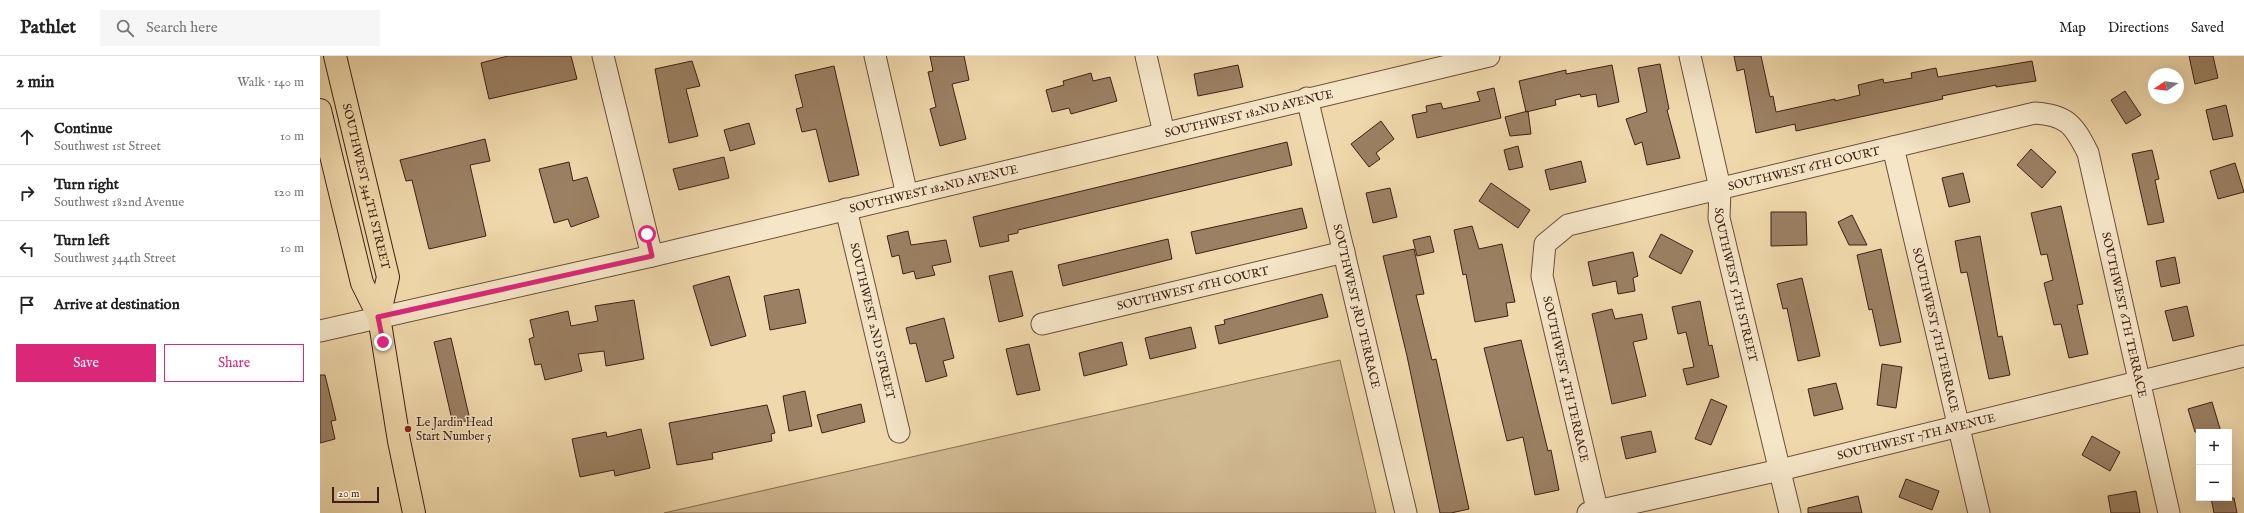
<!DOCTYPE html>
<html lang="en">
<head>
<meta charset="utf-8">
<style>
	:root { --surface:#fff; --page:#f6f6f6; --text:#222; --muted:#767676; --line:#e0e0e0; --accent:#db2777 }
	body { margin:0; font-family:"IM FELL English",serif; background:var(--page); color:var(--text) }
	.controls { position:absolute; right:12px; bottom:12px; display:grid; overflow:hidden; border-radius:0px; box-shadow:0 4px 16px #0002 }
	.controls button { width:36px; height:36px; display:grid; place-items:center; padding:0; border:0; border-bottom:1px solid var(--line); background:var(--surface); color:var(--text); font:20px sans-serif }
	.compass { position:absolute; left:1828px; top:12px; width:36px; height:36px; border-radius:50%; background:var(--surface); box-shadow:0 4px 16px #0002; rotate:257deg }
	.scale { position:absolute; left:12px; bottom:10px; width:47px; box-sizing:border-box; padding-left:4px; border:2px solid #3f2114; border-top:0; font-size:11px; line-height:14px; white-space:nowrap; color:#3f2114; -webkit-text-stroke:3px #f5e6c8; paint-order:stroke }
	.stop { position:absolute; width:12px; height:12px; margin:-9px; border:3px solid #db2777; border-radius:50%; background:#fff }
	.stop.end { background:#db2777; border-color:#fff; box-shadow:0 1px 4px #0008 }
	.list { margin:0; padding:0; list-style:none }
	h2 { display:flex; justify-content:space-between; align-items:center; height:52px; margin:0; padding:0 16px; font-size:17px }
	h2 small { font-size:13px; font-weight:400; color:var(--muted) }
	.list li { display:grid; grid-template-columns:26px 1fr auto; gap:12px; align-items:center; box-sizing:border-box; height:56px; padding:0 16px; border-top:1px solid var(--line) }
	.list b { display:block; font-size:15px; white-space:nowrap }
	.list p { margin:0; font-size:13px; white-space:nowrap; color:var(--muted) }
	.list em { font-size:13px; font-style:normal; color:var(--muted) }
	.actions { display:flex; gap:8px; padding:12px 16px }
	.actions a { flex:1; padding:9px 0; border:1px solid var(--accent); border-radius:0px; text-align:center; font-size:14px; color:var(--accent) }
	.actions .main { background:var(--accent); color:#fff }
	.icon { flex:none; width:22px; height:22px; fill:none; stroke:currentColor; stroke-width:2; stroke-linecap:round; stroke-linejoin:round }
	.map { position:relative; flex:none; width:1924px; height:457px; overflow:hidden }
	header { display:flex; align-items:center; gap:24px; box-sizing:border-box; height:56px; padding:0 20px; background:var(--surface); border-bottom:1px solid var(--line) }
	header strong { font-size:19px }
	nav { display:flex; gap:22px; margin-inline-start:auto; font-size:14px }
	.search { width:280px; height:36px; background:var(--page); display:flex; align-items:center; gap:10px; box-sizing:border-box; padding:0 14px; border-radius:0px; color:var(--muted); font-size:15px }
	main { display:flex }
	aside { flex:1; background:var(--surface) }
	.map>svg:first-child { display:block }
	.green { fill:#d1b991; stroke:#886d52 }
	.building { fill:#9b8063; stroke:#3f2114 }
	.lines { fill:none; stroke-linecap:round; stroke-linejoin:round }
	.minor-casing { stroke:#6b4f3a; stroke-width:23 }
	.major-casing { stroke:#3f2114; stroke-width:24 }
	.minor { stroke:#f5e6c8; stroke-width:21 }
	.major { stroke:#efd8ab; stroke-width:22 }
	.route { stroke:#db2777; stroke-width:5 }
	.poi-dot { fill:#8f2418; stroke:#f5e6c8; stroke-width:1.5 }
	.labels { text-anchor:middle; stroke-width:3; stroke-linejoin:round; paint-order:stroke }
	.street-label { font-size:12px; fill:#3f2114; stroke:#f5e6c8 }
	.poi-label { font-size:12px; fill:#3f2114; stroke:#f5e6c8; text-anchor:start }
</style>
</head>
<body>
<header>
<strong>Pathlet</strong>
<div class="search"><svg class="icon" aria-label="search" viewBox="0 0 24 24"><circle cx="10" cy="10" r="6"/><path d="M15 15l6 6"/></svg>Search here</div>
<nav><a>Map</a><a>Directions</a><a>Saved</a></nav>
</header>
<main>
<aside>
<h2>2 min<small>Walk · 140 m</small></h2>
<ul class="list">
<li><svg class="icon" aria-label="ahead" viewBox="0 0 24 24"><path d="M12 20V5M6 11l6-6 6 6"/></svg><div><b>Continue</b><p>Southwest 1st Street</p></div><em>10 m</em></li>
<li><svg class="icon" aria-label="right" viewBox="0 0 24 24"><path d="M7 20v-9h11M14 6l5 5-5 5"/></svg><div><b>Turn right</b><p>Southwest 182nd Avenue</p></div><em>120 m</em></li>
<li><svg class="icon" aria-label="left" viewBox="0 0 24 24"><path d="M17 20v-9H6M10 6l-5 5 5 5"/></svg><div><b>Turn left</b><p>Southwest 344th Street</p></div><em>10 m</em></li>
<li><svg class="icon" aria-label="arrive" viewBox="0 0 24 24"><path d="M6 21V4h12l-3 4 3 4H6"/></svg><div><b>Arrive at destination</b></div></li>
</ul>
<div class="actions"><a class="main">Save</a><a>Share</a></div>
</aside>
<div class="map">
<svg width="1924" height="457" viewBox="0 0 1924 457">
	<rect width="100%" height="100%" fill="#efd8ab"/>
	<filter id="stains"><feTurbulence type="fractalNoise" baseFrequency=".005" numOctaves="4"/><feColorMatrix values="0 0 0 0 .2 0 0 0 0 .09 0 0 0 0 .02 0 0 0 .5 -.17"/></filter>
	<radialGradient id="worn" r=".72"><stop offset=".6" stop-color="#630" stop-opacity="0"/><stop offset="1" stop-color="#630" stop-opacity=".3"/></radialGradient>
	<!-- green -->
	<path class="green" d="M1020,304l36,153h-712z"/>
	<!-- building -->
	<path class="building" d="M188,0h63l6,23 -88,20 -8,-36z
		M610,0h34l5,24 -17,4 14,55 -26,7 -10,-37 6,-2 -8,-35 5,-1z
		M1414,0h27l9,41 3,-1 3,16 59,-13v2l25,-6 -2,-10 25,-6 1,4 28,-5 -1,-5 25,-5 2,9 94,-16 4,20 -40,6v-2l-54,11 1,3 -147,32 -1,-7 -39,9 -12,-64 -7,2z
		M1869,0h24l5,22 -23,6z
		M372,5l8,25 -14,3 12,47 -29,7 -14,-74z
		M1340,8l9,45 -2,1 13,48 -33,7 -5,-23 -7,3 -9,-26 21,-7 -9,-44z
		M918,9l5,22 -45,9 -4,-22z
		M1292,9l7,37 -21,5 -2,-13 -15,3 -1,-3 -25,6 1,5 -30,7 -7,-31 47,-11v4z
		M514,10l25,109 -30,7 -13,-53 -14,3 -6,-23 7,-2 -8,-32z
		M771,17l2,8 17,-4 7,24 -46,13 -2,-6 -17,4 -6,-22 18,-5 -1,-4z
		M1174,32l7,30 -84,20 -5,-23 15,-3 -1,-6 15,-3 2,6 37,-8 -3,-9z
		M1805,35l16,24 -15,9 -15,-24z
		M1906,49l7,31 -20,4 -7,-30z
		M1208,55l3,23 -21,2 -5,-19z
		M1061,65l13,18 -18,14 4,6 -11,8 -18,-23z
		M429,67l6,21 -25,7 -6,-21z
		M165,83l5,22 -20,4 16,71 -57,13 -17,-69 -6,1 -6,-21z
		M967,86l5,23 -274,65v3l-10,2 1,6 -29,6 -7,-30z
		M1198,90l5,21 -14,3 -5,-20z
		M1711,93l25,23 -14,16 -25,-23z
		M1832,94l7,29 -4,1 9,42 -16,3 -16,-71z
		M404,101l5,21 -50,12 -6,-21z
		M1261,105l5,21 -36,8 -5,-20z
		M249,106l4,19 14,-4 12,40 -28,10 -3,-8 -14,4 -15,-54z
		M1915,107l9,29 -26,7 -8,-28z
		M1643,117l7,29 -21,5 -7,-29z
		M1171,127l39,27 -12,18 -39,-27z
		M1070,132l7,29 -24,6 -7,-30z
		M1741,150l22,98 -6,1 11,49 -19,4 -8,-34 -7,1 -10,-42 9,-3 -6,-26 -6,1 -10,-42z
		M982,152l5,20 -111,26 -5,-22z
		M1451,156h35l1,33 -36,1z
		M1532,159l15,30h-18l-11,-23z
		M1152,170l7,23 23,-5 13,58 -9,1 2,13 -33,6 -9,-48 -3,1 -9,-45z
		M588,175l3,14 35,-5 5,22 -19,4 3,9 -19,4 -2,-8 -11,3 -4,-19 -7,2 -5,-21z
		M1341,178l32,17 -12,23 -32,-17z
		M1110,180l4,16 -17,4 -4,-16z
		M1660,180l18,101 4,-1 8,39 -21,4 -22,-107 -6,1 -6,-32z
		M848,183l4,20 -109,27 -5,-21z
		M1094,193l10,45 -8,1 16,65 4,-1 33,150 -18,4h-11l-33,-157 -24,-100z
		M1561,193l20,93 -21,4 -8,-37 -3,1 -12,-55z
		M1313,196l5,24 -5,2 2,13 -17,3 -2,-13 -23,5 -5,-24z
		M1855,201l5,26 -19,4 -5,-26z
		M692,215l11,45 -24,6 -10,-46z
		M409,220l17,60 -35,10 -18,-60z
		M1482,222l18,78 -22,5 -11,-53 -4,1 -6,-25z
		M479,233l7,34 -36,7 -6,-34z
		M1002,238l6,23 -109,27 -4,-18 10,-2 -1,-4z
		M314,244l10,59 -38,7 -2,-15 -26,3 4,17 -37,9 -4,-16 -6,1 -6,-26 5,-2 -4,-17 38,-9 3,15 27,-5 -3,-15z
		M1380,245l9,45 3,-1 7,32 -32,8 -4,-16 11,-2 -8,-35 -8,2 -6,-27z
		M1867,250l7,30 -21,5 -8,-30z
		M1292,253l3,10 27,-5 5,25 -14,3 13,54 -34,8 -20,-90z
		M624,262l10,40 -11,3 4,15 -21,6 -10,-39 -6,1 -4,-16z
		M871,271l5,21 -46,11 -5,-21z
		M131,282l19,82 -17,4 -19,-82z
		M1201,284l27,111 3,-1 8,40 -24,5 -12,-58 -16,4 -23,-93z
		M802,286l5,23 -43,11 -5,-23z
		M709,288l11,46 -23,5 -11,-46z
		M1562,308l20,3 -6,41 -19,-3z
		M0,319h5l11,45 -5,1 4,18 -15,4z
		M1516,327l7,26 -29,7 -6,-27z
		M485,335l7,35 -23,5 -6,-35z
		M1391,343l16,7 -16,39 -16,-6z
		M1892,346l9,30h-26l-7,-23z
		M541,348l4,18 -43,11 -5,-18z
		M447,349l8,28 -4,1 1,7 -60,12 1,6 -36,6 -8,-42z
		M321,373l9,39 -35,8 -1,-6 -34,7 -8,-38 34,-7 1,5z
		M1331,375l5,21 -30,7 -5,-22z
		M1772,380l28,16 -10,19 -28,-16z
		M1586,423l33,12 -7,19 -33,-13z
		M1816,435l4,22h-29l-3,-17z
		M1538,440l4,17h-54v-5z
		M1891,442h23l3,15h-23z"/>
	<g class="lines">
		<!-- minor casing -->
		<g class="minor-casing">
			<g id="minor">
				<path d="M283,0l49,200"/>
				<path d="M555,0l32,139"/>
				<path d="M826,0l18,77"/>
				<path id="s1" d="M1370,0l30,132 -1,30 71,295"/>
				<path id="s2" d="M987,42l99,415"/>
				<path id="s3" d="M1573,91l86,366"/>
				<path id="s4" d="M526,153l53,223"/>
				<path id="s5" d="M722,268l302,-72"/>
				<path id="s6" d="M0,275l332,-75 837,-200"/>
				<path id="s7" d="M1268,457l192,-43 464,-114"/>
				<path id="s8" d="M1278,457l-56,-237 3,-32 23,-19 467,-112c32,2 39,12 53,40l81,360"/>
			</g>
		</g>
		<!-- major casing -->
		<g class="major-casing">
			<g id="major">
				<path id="s9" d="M15,0l53,221 -9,40"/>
				<path d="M0,54l42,173 17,34 20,124 15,72"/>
			</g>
		</g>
		<!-- minor -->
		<use href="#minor" class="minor"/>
		<!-- major -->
		<use href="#major" class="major"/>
	</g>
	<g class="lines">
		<!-- route -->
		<path class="route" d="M63,286l-5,-25 274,-61 -5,-22"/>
	</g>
	<!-- markers -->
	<circle class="poi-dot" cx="88" cy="373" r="4"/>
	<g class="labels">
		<!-- street labels -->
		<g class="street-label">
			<text dy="4" stroke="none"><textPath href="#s6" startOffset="954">SOUTHWEST 182ND AVENUE</textPath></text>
			<text dy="4" stroke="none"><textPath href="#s8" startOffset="548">SOUTHWEST 6TH COURT</textPath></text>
			<text dy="4" stroke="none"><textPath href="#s9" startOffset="134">SOUTHWEST 344TH STREET</textPath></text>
			<text dy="4" stroke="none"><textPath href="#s6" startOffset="630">SOUTHWEST 182ND AVENUE</textPath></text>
			<text dy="4" stroke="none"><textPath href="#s1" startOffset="234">SOUTHWEST 5TH STREET</textPath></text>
			<text dy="4" stroke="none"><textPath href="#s5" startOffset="155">SOUTHWEST 6TH COURT</textPath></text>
			<text dy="4" stroke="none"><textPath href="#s2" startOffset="214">SOUTHWEST 3RD TERRACE</textPath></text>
			<text dy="4" stroke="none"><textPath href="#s8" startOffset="1023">SOUTHWEST 6TH TERRACE</textPath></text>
			<text dy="4" stroke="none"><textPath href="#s4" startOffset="115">SOUTHWEST 2ND STREET</textPath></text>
			<text dy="4" stroke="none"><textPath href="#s3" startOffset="188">SOUTHWEST 5TH TERRACE</textPath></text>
			<text transform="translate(1246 323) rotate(77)" y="4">SOUTHWEST 4TH TERRACE</text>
			<text dy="4" stroke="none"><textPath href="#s7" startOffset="337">SOUTHWEST 7TH AVENUE</textPath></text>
		</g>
		<!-- poi labels -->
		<g class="poi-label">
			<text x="96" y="370">Le Jardin Head<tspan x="96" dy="14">Start Number 5</tspan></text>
		</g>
	</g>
	<rect width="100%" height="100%" filter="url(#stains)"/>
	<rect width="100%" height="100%" fill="url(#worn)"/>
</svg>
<div class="controls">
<button>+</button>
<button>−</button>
</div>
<svg class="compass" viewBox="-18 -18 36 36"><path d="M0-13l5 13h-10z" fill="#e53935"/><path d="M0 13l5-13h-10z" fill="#767676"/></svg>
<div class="scale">20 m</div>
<div class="stop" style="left:327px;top:178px"></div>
<div class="stop end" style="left:63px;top:286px"></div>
</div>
</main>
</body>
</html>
